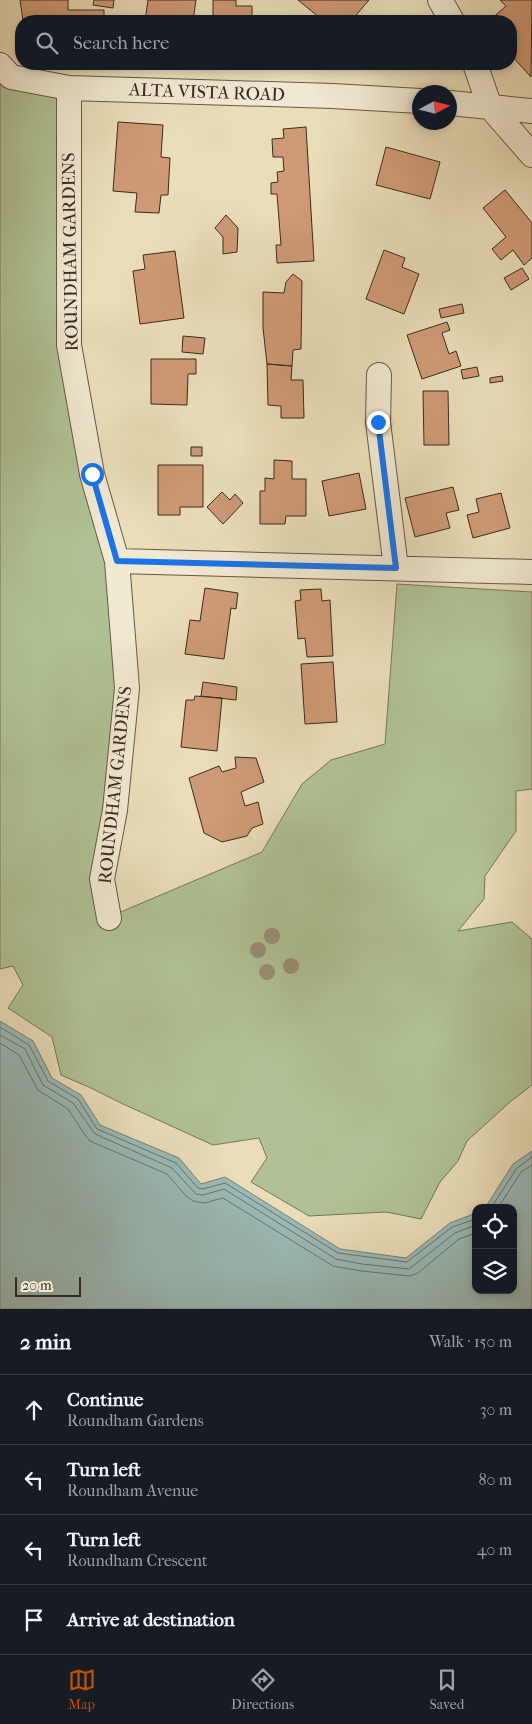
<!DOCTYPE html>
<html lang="en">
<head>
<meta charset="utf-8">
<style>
	:root { --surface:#171b24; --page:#20242c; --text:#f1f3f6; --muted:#9ea1a6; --line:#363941; --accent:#b45309 }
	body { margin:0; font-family:"IM FELL French Canon",serif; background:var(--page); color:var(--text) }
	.controls { position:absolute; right:15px; bottom:15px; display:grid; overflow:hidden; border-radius:10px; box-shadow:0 2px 8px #0003 }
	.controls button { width:45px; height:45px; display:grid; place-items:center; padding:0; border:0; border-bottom:1px solid var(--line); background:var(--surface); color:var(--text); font:25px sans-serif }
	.compass { position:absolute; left:412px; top:85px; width:45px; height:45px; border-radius:50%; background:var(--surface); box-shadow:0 2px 8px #0003; rotate:83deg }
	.scale { position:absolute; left:15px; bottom:12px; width:66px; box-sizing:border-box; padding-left:5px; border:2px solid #3b2a24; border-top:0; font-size:14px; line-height:18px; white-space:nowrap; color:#3b2a24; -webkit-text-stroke:4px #f1ead2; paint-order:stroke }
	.stop { position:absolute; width:15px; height:15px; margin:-11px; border:4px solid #1a73e8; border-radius:50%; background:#fff }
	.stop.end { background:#1a73e8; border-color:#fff; box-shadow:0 1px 5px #0008 }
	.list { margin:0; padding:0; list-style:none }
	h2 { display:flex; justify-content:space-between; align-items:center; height:65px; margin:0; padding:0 20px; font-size:21px }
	h2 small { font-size:16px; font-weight:400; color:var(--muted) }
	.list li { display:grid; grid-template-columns:32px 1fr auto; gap:15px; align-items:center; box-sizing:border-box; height:70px; padding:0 20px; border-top:1px solid var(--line) }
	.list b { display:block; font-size:19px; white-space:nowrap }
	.list p { margin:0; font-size:16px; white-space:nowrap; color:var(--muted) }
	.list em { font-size:16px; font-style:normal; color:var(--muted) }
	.icon { flex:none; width:28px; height:28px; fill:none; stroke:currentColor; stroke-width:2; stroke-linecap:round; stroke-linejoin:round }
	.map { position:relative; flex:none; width:532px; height:1309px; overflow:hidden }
	.search { position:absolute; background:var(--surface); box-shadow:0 2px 8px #0003; left:15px; right:15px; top:15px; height:55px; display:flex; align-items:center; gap:12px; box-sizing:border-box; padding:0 18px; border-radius:20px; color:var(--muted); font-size:19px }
	.sheet { height:345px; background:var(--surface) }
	nav { display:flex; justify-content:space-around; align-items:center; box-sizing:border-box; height:70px; border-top:1px solid var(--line); background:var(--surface); font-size:14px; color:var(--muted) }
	nav a { display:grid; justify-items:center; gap:2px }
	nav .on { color:var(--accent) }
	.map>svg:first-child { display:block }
	.green { fill:#b0c295; stroke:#76765c }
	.water { fill:#9abbb7; stroke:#74817c }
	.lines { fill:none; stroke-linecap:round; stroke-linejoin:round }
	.shore { stroke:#6a726e; stroke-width:1 }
	.building { fill:#cf9a75; stroke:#3b2a24 }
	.minor-casing { stroke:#675749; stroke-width:26 }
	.minor { stroke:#f1ead2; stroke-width:24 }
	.tree { fill:#9a9076 }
	.route { stroke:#1a73e8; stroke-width:6 }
	.labels { text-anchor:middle; stroke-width:4; stroke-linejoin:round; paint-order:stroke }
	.street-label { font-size:18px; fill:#3b2a24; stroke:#f1ead2 }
</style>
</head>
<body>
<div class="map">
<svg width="532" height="1309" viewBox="0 0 532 1309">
	<rect width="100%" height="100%" fill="#eadeb9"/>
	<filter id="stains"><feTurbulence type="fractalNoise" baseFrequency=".004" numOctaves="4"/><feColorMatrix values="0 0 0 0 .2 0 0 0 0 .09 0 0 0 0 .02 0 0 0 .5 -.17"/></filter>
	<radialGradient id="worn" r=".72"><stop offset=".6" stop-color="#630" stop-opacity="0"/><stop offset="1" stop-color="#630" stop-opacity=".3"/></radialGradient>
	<!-- green -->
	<path class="green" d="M0,65l69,23v257l58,343 -18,229 153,-65 40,-68 29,-24 54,-16 12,-160 135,8v197l-16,2v40l-31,45 -1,23 -26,32 54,-9 20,17v146l-22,17 -43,39 -9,20 -18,21 -19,37 -35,-7 -77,4 -58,-34 16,-24 -8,-20 -46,7 -90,-41 -32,-16 -30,-13 -9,-38 -44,-29 15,-23 -10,-19 -13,3z"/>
	<!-- water -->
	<path class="water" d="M0,1021l33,20 19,37 29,17 19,30 79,33 22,26 24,-7 115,72 66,9 44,-35 26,-10v77h37v-82h-28l28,-44 19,-13v158h-532z"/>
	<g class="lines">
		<!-- shore -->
		<path class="shore" d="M0,1027l29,18 19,36 30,18 19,30 79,34 22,25 5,1 22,-6 113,70 69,9 45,-35 24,-8
			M0,1035l25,14 18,36 30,18 22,31 77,34 24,26 7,1 21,-6 112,70 26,5 47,5 46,-36 21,-8
			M0,1043l19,12 19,35 30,19 17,26 5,6 77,33 19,22 7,5 11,2 19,-5 110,68 28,5 49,5 8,-3 41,-34 17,-6
			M491,1208l26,-40 15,-11
			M498,1208l23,-36 11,-7"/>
	</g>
	<!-- building -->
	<path class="building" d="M20,0h48v10h36v11h-81z
		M94,0h20l-1,8 -20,-3z
		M148,0h48l-3,21h-48z
		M213,0h23v6h16v15h-39z
		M298,0h71l-18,21h-33l2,-3z
		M500,0h32l-1,77 -20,-22v-34h-22l17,-15z
		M118,122l45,3 -2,32 9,1 -2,37h-7l-2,18 -24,-1 2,-19 -24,-2z
		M306,127l8,134 -37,2 -1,-18h5l-4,-51h-6v-11l7,-1 -1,-10 7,-1 -1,-14h-10l-1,-18 12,-1 -1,-9z
		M386,147l54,15 -10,37 -54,-14z
		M505,190l27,33v35l-8,7 -11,-15 -12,10 -9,-11 14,-12 -23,-29z
		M226,215l12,13 -1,24 -14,2v-17l-8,-9z
		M384,250l21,8 -3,9 17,7 -15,40 -38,-15z
		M175,251l9,67 -44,6 -7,-53 12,-2 -2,-14z
		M522,268l7,11 -18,11 -7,-12z
		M293,274l9,7 -1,68 -8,1 -1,16 -25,-2 -4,-36v-36l21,1 2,-11z
		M462,304l2,9 -23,5 -2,-9z
		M447,322l3,8 -8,3 7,21 7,-3 5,15 -39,13 -15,-44z
		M183,336l22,2 -2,16 -21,-2z
		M151,359h45v15h-8l-1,31 -36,-1z
		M267,364l25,2 -1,14h12l1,38h-23v-12l-13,-1z
		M477,367l2,9 -16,3 -2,-9z
		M502,376l1,5 -13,2v-5z
		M423,391h25l1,54h-25z
		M191,447h11v9h-11z
		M274,460l18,1v18h14v37h-20l-1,8h-25v-33h5v-13l9,1z
		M158,465h45v42h-23v8h-22z
		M359,473l7,36 -37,7 -7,-35z
		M453,487l6,23 -13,3 4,15 -35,9 -10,-39z
		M222,492l8,8 5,-6 8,9 -20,21 -16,-17z
		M501,493l9,35 -37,10 -6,-23 12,-3 -3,-13z
		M205,588l33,5 -2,16 -5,-1 -7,51 -39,-5 5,-34 10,1z
		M321,589l1,12 8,-1 3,56 -26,1 -2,-19 -7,1 -3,-38 6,-1 -1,-10z
		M333,662l4,60 -32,2 -4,-60z
		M203,682l34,5 -1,13 -35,-4z
		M195,696l27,2 -5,53 -36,-4 5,-47h8z
		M235,757l21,1 8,24 -23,10 4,14 13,-4 5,22 -11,4 -5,8 -25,6 -18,-9 -15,-55 30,-12 3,6 14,-4z"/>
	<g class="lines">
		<!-- minor casing -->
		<g class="minor-casing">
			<path id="minor" d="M440,0l12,21
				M475,64l15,43 42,4
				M0,65l11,12 58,11 264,8 87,5
				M69,88v257l23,129 25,87 10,127 -12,122 -13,69 7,39
				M450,103l40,4 42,48
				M379,375l-1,47 18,146
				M117,561l415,11"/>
		</g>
		<!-- minor -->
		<use href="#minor" class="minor"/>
	</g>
	<!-- trees -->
	<g class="tree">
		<circle cx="272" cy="936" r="8"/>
		<circle cx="258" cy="950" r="8"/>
		<circle cx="291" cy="966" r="8"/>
		<circle cx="267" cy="972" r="8"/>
	</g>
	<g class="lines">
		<!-- route -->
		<path class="route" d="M92,474l25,87 279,7 -18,-146"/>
	</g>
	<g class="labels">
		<!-- street labels -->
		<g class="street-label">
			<text transform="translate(207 92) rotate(2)" y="6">ALTA VISTA ROAD</text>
			<text transform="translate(70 252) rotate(-91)" y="6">ROUNDHAM GARDENS</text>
			<text transform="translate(115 785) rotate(-84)" y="6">ROUNDHAM GARDENS</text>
		</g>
	</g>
	<rect width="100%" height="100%" filter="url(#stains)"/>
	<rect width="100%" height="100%" fill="url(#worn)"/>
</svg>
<div class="controls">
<button><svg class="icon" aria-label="locate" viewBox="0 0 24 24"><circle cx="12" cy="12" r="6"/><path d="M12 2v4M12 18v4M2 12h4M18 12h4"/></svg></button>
<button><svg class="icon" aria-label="layers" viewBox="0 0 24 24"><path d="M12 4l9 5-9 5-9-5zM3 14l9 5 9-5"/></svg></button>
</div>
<svg class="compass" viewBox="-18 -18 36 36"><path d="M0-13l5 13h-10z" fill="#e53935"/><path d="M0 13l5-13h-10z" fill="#9ea1a6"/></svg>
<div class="scale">20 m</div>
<div class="stop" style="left:92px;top:474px"></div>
<div class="stop end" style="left:378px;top:422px"></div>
<div class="search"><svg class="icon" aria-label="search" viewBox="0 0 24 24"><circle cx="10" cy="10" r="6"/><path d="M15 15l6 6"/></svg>Search here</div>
</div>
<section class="sheet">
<h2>2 min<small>Walk · 150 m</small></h2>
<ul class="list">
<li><svg class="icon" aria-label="ahead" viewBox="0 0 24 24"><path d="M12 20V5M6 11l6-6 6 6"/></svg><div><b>Continue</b><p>Roundham Gardens</p></div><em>30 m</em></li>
<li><svg class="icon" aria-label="left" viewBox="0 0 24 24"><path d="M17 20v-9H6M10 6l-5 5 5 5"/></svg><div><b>Turn left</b><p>Roundham Avenue</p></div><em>80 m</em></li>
<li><svg class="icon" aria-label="left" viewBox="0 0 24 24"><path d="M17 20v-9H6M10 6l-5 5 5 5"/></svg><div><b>Turn left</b><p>Roundham Crescent</p></div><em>40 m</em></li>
<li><svg class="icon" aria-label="arrive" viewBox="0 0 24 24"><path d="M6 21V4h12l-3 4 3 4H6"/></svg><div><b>Arrive at destination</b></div></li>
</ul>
</section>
<nav>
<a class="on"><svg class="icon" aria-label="map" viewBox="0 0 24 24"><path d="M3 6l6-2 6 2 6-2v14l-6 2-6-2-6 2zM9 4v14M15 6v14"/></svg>Map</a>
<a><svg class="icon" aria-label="directions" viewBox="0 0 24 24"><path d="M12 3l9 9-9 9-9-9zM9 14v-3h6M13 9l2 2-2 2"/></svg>Directions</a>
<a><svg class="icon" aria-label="saved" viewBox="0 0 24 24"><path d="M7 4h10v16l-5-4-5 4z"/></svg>Saved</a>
</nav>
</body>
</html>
